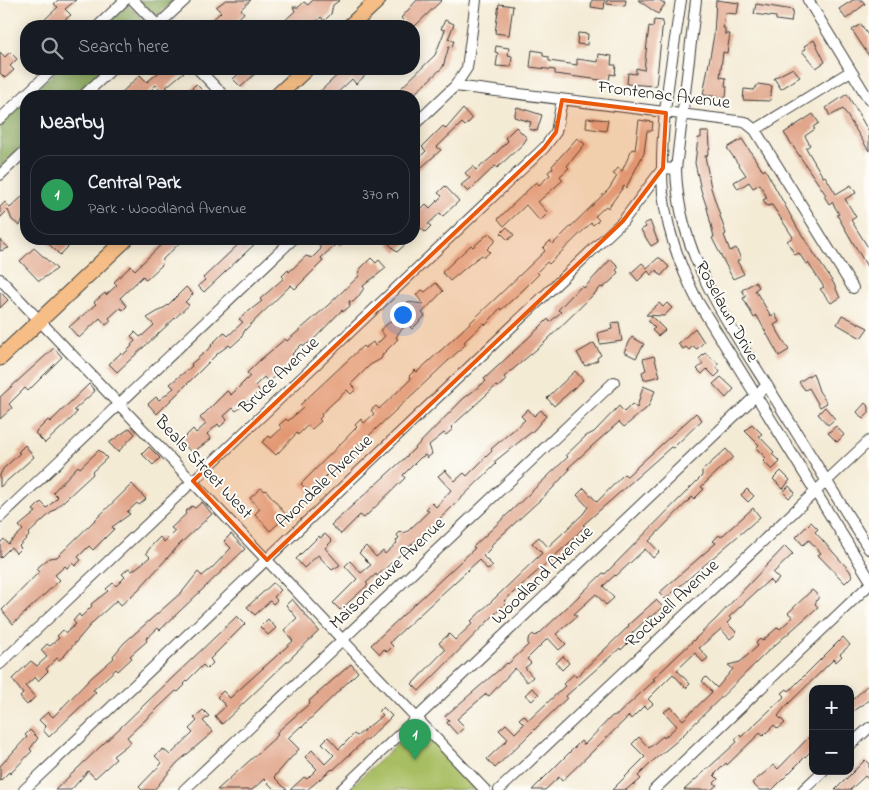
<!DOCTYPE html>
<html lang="en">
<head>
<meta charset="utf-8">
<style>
	body { margin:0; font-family:"Indie Flower",sans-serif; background:#20242c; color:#f1f3f6 }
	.controls { position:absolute; right:15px; bottom:15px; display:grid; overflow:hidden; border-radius:10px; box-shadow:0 2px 12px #0003 }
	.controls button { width:45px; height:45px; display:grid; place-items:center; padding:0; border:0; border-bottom:1px solid #363941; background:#171b24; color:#f1f3f6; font:25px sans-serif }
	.you { position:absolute; left:402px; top:314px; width:18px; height:18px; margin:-12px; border:4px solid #fff; border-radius:50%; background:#1a73e8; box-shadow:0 0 0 8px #1a73e833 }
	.badge { display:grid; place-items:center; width:32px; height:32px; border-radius:50%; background:#b45309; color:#fff; font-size:16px; font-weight:700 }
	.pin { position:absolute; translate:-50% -41px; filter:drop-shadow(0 1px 2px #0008) }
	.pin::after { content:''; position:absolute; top:26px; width:18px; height:15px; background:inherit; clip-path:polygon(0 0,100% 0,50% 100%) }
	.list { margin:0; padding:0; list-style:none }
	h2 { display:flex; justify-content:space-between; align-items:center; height:65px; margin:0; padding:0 20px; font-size:21px }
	h2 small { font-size:16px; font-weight:400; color:#9ea1a6 }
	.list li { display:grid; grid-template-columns:32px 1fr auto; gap:15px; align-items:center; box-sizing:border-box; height:80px; margin:0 10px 10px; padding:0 10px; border:1px solid #363941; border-radius:20px }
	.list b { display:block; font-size:19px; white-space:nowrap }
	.list p { margin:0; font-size:16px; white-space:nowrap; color:#9ea1a6 }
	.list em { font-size:16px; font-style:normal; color:#9ea1a6 }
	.icon { flex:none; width:28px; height:28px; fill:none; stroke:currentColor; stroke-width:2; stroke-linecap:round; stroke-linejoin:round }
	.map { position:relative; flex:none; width:869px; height:790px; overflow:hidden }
	.search { position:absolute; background:#171b24; box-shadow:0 2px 12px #0003; left:20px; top:20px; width:400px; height:55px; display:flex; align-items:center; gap:12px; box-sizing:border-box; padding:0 18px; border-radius:20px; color:#9ea1a6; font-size:19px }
	.panel { position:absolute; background:#171b24; box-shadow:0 2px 12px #0003; left:20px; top:90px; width:400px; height:155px; border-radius:20px }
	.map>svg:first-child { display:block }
	.green { fill:#a8be62; stroke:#626d3f }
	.forest { fill:#86a558; stroke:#51603a }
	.building { fill:#e1a68b }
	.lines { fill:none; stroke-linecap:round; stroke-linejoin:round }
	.street-casing { stroke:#3c3b38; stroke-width:12 }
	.primary-casing { stroke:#3c3b38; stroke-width:17 }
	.street { stroke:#fff; stroke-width:10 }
	.primary { stroke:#f6be86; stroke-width:15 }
	.marked { fill:#e8590c; fill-opacity:0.2; stroke:#e8590c; stroke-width:4; stroke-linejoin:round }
	.labels { text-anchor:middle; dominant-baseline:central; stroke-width:4; stroke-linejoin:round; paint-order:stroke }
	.street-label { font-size:18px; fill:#1c1c1c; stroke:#fdfcf7 }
</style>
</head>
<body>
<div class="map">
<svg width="869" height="790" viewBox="0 0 869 790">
	<rect width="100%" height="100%" fill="#fdfcf7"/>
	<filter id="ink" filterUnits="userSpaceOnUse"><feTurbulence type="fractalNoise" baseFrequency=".02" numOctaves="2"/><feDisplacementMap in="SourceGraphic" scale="10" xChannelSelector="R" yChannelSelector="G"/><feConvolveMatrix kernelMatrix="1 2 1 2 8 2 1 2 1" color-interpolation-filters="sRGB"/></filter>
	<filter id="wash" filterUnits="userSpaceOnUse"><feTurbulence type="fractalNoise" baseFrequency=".0096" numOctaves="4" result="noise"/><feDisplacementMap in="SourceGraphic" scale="20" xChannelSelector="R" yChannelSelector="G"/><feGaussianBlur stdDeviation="1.12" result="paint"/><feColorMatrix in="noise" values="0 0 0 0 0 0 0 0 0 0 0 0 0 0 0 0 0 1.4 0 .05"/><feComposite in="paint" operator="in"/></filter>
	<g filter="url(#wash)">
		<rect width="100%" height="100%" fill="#f4ebd5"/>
		<!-- green -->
		<path class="green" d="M417,726h3l58,64h-131z"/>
		<!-- forest -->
		<path class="forest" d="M138,0h38l-19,16z
			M128,5l20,18v3h-44z
			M58,69h47l-29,27h-47z
			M26,99v44l-26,25v-44z"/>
		<g id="blocks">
			<!-- building -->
			<path class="building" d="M58,0h18l-11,9 6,6 -15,11h-10l-4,-4 16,-15 -4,-3z
				M226,0h25l-10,9 3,4 -14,13h-24l15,-14 -5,-5z
				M313,0h27l-7,5 -2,9 -7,7 -3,-4 -9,9h-33l16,-15 -2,-4h6l5,-5 4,3z
				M417,0h25l-27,26h-17l6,-5 -3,-3z
				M592,0h13l-1,9 -13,-2z
				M607,0h19l-1,6 -18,-2z
				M638,0h21l6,4 -7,10z
				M716,0l23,3 -2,11 -12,-1 -2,15h2v6h5l-3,19 -4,-1 -3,25 6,1 -1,8h2l-1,11h-6l-17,-2 11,-60z
				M853,0h9l3,4 -19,15 -7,-10z
				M499,4l14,2 -4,29 -14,-2z
				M756,4l37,6 -2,12 -15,-2v-3l-22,-3z
				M445,20l9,4 -6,15 6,2 -2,6 -3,-1 -6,21 -31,29h-19l42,-41 10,-25 -4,-1z
				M654,20l9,1 -7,65 -29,-2 1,-11 8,1v-6l8,2 5,-44 4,1z
				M861,24l8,13v19l-17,-26z
				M578,33l10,1 -1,11 -10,-1z
				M814,40l11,22 -9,6 -14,-17 4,-2 -2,-3z
				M496,46l13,2 -1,7 4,1 -1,11 -15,-1 2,-13 -3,-1z
				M532,50l11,2v4l6,1v4l28,4v-6l21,3 1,-8 13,2 -1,9h5l-1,10 -5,-1 -1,7 -16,-2 -38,-5v-4l-25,-3z
				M0,52l5,5 5,-5 7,7 -7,7 4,4 -9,8 -5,-5z
				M793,68l7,9 -19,12 -7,-11z
				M163,69h18l3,3 -18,15 2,1 -5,5 -7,-8 -11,11h-27l22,-21 7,7z
				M244,69h16l-19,18 -8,-8z
				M344,69h21l3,4 -12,11 -4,-5 -18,17h-19z
				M196,84l12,12h-13l-6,-5z
				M758,84l14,2 -2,15 -27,-1 1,-11 10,1z
				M847,94l22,38v19l-26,-42 -13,7 -4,-8z
				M517,107l25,8 -5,16 -8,-2 2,-7 -17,-5z
				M463,109l9,10 -7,7 -3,-3 -25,24 4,3 -27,24v-11l12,-12 -4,-4 21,-21 3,3z
				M813,114l6,9 -6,4 2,2 -10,7 5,9 -4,3 17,29 2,-1 11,18 15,-9 5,8 -11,6 11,18 -5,3 18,29v21l-32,-55 2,-1 -7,-12 -3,2 -5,-8 2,-1 -42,-62z
				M587,118l21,2 -2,11 -20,-3z
				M639,120l14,2 -1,9h-5l-3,22 -18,35 -2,-2 -16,22 -2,-2 -11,10 4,4 -6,5 -2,-2 -42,41 -2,-2 -10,10 2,2 -17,17 -21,19 -1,-2 -14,17 -2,-2 -20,19 2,2 -157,148 -8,-8 56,-57 -2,-2 6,-6 3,4 10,-9 -3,-4 5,-4 3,3 32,-30 -2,-3 6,-6 2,2 33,-30 95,-91 -2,-3 7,-7 3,3 56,-55 8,-13 -4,-2 5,-6 4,3 10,-22 3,1z
				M516,127l11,11 -4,6 -26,24 -2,-2 -27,26 -7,-7 9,-7 -5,-5 8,-7 3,4 16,-13 16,-16 -3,-3z
				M701,132h8l1,15 -3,9h-2l6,32 15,46 -2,1 6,16 6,-3 5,11 -4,2 7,13 -11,5 -21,-41 2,-1 -7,-29 -6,-18 -6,-27 3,-25h3z
				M577,138l8,6 -18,22 2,2 -9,8 3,4 -25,22 10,11 -8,8 -14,-16 -22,21 -6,-7 38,-37 3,3 11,-10 -2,-3 5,-4 -1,-2z
				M742,139l21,32 2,-2 33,60 36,55 6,14 -9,5 -11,-14 4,-2 -16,-24 -2,1 -7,-11 -4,2 -8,-14 6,-4 -21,-32 -5,1 -4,-6 4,-2 -7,-14 -7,4 -4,-6 -11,7 -4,-7 12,-7 -19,-27z
				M445,186l14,15 -16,15 -3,-3 -12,11 3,2 -6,6 -4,-4 -7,8v-20l12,-12 4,4 12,-12 -4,-3z
				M26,193v25l-4,2 -2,6 -8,-6 -4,-10 -8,8v-11l5,-5 5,6z
				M650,221l8,21 -7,4 -10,-16 5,-3 -2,-3z
				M507,227l7,8 -6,5 -7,-7z
				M489,233l7,7 -9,9 3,3 -6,5 -2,-2 -6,4 -26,22 -8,-9 29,-27 2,2z
				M50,239h26l-16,16 -13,-13z
				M167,239h17l-21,20 -1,6 -16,15 -3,-4 -23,22 7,8 -4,4 -3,-2 -11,10 2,3 -5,4 -6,-7 -21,20 -10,-11 27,-23 -2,-2 11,-9 1,2 11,-10 -3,-3 17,-16 4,4z
				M244,239h16l-56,53 -6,-6 7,-6 -2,-2z
				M323,239h25l-8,7 -3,-3 -16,15 2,3 -28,28 -4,-4 -46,45 -4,8 -10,9 -2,-2 -11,8 -61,61 -9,-10 8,-7 3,3 3,-2 12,-10 -4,-4 22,-18 -1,-2 21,-18 -1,-1 13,-13 4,4 15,-14 -4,-3 23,-18 -2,-2 24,-21 -2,-2 6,-6 1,2 17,-16 6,2 9,-9 -3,-6z
				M393,239h18l-14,13 -9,-9z
				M0,240l9,8 -9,3z
				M34,248l23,21 -18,12 -19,-20z
				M371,258l5,5 3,-3 7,8 -23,18 1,2 -6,9 -5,5 -4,-1 1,5 -7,6 -1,-2 -28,29 -10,7 -2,-2 -10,10 2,2 -8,10 -18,16 -4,-5 -9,9 5,5 -24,20 -3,-3 -9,8 3,4 -7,7 -2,-3 -11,10 4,5 -19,14 -11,-12 12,-12 3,4 10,-9 -6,-6 27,-27 4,4 19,-19 -3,-3 13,-13 25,-21 2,2 39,-34 33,-31 1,-7z
				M658,258h2l9,9 -8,9 -5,-6 -5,5 -3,-4 -10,10 -7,-8 11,-10 5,5z
				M611,259l8,8 -3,3 2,2 -5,7 -10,9 -2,-1 -57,56 -40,34 2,3 -8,7 -2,-1 -45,41 2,2 -7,6 -2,-2 -15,12 3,9 -5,4 -2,-3 -5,3 -17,17 2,3 -41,40 -4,-3 -19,19 -10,-9 75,-68 57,-58 23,-18 -2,-2 56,-52 8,-8 2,3 11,-10 -3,-2 15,-16 9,-8 2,2z
				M755,282l4,5 -4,3 16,26 4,-2 4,8 -5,3 15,25 -10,6 -22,-40 -3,2 -11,-20 3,-1 -4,-7z
				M436,283l7,8 -21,22 3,3 -13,13 -4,-5 -9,8 -3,6 2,1 -15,15 -2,5 -11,6 -19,19 5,5 -5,5 -4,-4 -26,24 1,2 -3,3 2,2 -9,8 -4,-4 -10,10 -1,-2 -21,22 -14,-13 7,-6 2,2 11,-10 -3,-3 7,-6 2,2 15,-13 -3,-3 63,-59 2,2 8,-6 2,4 10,-10 -5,-6 28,-23 -1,-5 17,2 -8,-9 6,-5 3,2z
				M186,287l7,7 -8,8 4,3 -72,67 -8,-8 12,-11 2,2 9,-9 -1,-1 4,-4 -4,-5 4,-4 5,5 3,-2 11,-10 -7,-7 20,-12z
				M0,292l8,8 -8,8z
				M659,303l4,4 4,-4 5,5 -8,8 -18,-1z
				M842,315l26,13 -7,10 -24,-14z
				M652,317l13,13 -7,6 -6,-6 3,-2 -7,-7z
				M619,322l3,19 -22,3 -2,-11 14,-4 -1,-6z
				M695,328l9,14 -7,7 -4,-3 -4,4 -3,-3 -3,2 -5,-5z
				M632,337l12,7 -8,14 -12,-6z
				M594,343l7,12 -4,3 1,2 -13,6 -8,-13z
				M54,348l8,9 -34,34 -3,-3 -16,16 3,4 -12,11v-22z
				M705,353l13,10 -1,5 3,4 -5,5 -8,-8 -5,5 -5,-5 6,-5 -4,-5z
				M654,356l6,20 -16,4 -2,-8 4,-2 -3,-11z
				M575,371l8,9 -29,26 -7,-8z
				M813,373l6,18 8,12 -7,4 -11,-19 -4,2 -6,-8z
				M721,377l13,12 -8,9 -13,-14z
				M89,384l6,7 -21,19 3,2 -5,6 -27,25 -10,-10 13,-13 2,2z
				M643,386l12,5 -7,16 -24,20 -5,-5 -28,25 -23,21 2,1 -18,20 -61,56 1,2 -9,9 10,10 -5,4 -9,-10 -86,79 -3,4 3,3 -6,6 -3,-3 -4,5 -9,-9 104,-97 -2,-1 95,-90 -2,-2 20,-19 8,-4 25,-26 5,6 8,-8 5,4z
				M865,403l4,4v6l-6,6 -6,-7z
				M825,407l10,12 -7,6 -10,-11z
				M528,409l6,7 7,-6 5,6 -12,14 -40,32 2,2 -48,47 -71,65 -1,-2 -10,9 2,2 -28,25 -7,-7 24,-24 -12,-13 5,-5 11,12 10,-8 -12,-12 7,-7 10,11 7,-6 2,3 12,-11 -1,-2 3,-3 -2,-3 4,-4 3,2 4,-2 21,-20 -3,-2 6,-6 4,4 15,-17 -13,-14 7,-6 10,11 9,-8 3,3 25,-25 -1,-2 34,-29 -4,-4z
				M696,413l6,7 -29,28 -2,-1 -88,78 2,1 -17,18 -64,57 2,2 -87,88 -7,-7 33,-34 -6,-7 10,-9 6,6 18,-17 -2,-2 71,-68 -10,-10 7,-6 9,10 35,-33 5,-7 -11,-12 7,-7 13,14 27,-28 3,2z
				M752,424l10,10 -3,2 15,16 -2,2 8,8 -8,8 -9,-9 3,-3 -10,-10 3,-3 -14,-14z
				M836,426l8,9 -7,7 -9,-9z
				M130,428l5,6 -17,18 -9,-9z
				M25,445l9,12 -34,30v-12l3,-6 17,-16 -2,-1z
				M149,447l11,11 -7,7 -11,-11z
				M726,449l7,8 -32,30 3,2 -10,10 -2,-2 -43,44 10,11 -6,6 -8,-9 -29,27 -1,-1 -12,11 11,12 -8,7 -10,-11 -22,20 3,2 -21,18 10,10 -7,6 -11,-12 -21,21 4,4 -6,5 8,9 -6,5 -12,-14 -26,28 -3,-2 -29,25 8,8 -8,7 -10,-11 2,-3 -4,-4 62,-53 1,1 20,-19v-6l5,-5 2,2 4,-2 64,-61 2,1 97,-98v-5z
				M99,450l8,8 -15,14 1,2 -65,60 1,2 -10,10 2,2 -5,5 -5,-6 -11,11v-15l4,-4 4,5 15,-14 -4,-4 17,-14 -3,-2 8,-8 6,6 11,-11 -5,-5 25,-26 2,2z
				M781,471l9,9 -7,9 -10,-10z
				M132,484l14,15 -7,6 -2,-2 -10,9 3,2 -18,13 2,2 -21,21 -4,-4 -11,11 3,3 -6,6 -3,-3 -5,5 -2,-2 -10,9 5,5 -47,44 -11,-14 37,-38 -3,-3 13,-11 8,-1z
				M789,486l6,7 -6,5 -6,-6z
				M261,488l4,3 1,-1 21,26 -17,15 -15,-17 5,-5 -10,-11z
				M747,489l7,7 -6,6 -7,-7z
				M202,502l10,12 -32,30 -42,46 -17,15 -4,-5 -24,22 -29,34 -5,4 -2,-2 -11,11 2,2 -10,10 -3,-4 -10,9 10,11 -8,8 -7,-8 3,-3 -11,-15 19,-18 6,5 10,-9 -6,-7 6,-6 3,2 9,-8 -2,-2 6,-6 3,3 10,-9 -3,-3 6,-7 2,3 11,-11 -1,-2 17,-13 -2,-2 7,-6 3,3 9,-9 -3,-3 7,-6 3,3 8,-6 10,-8 -4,-4 8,-10 6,-6 4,5 11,-11 -4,-3 15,-14 -1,-2 7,-6 3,2z
				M753,508l7,9 -95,82 -6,-6 57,-50 -3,-2 6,-6 2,2z
				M811,522l7,7 -3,3 35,39 2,5 -7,7 -27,-28 3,-2 -12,-13 -6,5 -7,-8z
				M231,534l14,15 -85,81 -2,-2 -12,11 1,2 -17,15 2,2 -14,13 -2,-2 -23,21 3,2 -47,45 -6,-7 3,-3 -7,-7 9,-8 5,5 38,-39 23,-20 -1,-2 11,-13 59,-52 15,-19 4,4 10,-8 19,-20 -7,-7z
				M325,534l7,7 -7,7 15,17 -8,5 -14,-15 -14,13 -8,-9 23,-23 1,2z
				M785,546l8,8 -20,19 6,6 -6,5 -4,-4 -40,37 2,2 -4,4 10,10 -7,6 -9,-10 -22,19 9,10 -5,4 -8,-9 -18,17 13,14 -4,4 -13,-14 -25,25 5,5 -6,5 -3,-3 -13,13 -2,-3 -67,65 -3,-4 -14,13h-13l49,-49 3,4 28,-29 5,-1 38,-35 -2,-1 63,-60z
				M273,583l8,7 -7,7 3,3 -4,4 -3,-3 -15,14 -8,-8z
				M812,590l7,6 -4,8 3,3 -52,46 -89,88 -23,19 -16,16 3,3 -7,6 -1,-1 -7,6h-14l33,-33 -13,-13 7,-7 10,11 14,-12 1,2 13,-12 -13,-14 7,-5 12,13 29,-28 -10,-11 4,-4 11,11 16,-19 -5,-4 12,-3 18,-16 -2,-3 4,-4 2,2 16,-14 2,2 13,-12 -5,-4z
				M292,599l27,32 -97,93 -7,-8 11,-10 -9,-9 6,-6 7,7 63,-57 -9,-11 13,-12 -11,-13z
				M656,600l7,7 -11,10 -2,-1 -21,20 3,3 -11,11 -1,-2 -54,48 1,2 -72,70 -8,-9 21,-20 -9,-9 7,-6 9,9 9,-9 -5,-5 5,-4 4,5 3,-2 34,-32 -2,-2 11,-10 2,3 53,-51 -1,-1z
				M237,616l8,8 -35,35 3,4 -6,6 -4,-4 -19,19 1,1 -7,7 -2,-1 -49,46 4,5 -18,14 3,3 -21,19 -7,-7 -17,19h-16z
				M268,619l8,9 -8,7 -8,-8z
				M843,637l7,8 -10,9 2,2 -6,6 -2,-3 -49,48 -7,9 7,7 -7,6 -4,-4 -11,11 -3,-3 -33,32 -1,-2 -12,12 4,4 -4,4 3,2 -6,5h-27l53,-48 -2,-3 5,-4 1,2 44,-41 -3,-3 5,-4 2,2z
				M563,656l6,7 -7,7 -6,-7z
				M351,664l7,8 -56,55 -1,-1 -13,12 11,11 -25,28 13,13h-12l-11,-11 -12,11h-35l61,-55 -2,-2 34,-30 -1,-2z
				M869,684v16l-19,13v-11z
				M532,688l7,6 -7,7 -7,-6z
				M383,707l9,9 -25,24 -1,-1 -33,31 -1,-1 -25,21h-17l14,-13 3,2 10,-10 -12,-12 7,-7 13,14 9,-9 -12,-12 6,-6 11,12 15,-15 3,2 26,-21 -4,-4z
				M203,710l6,6 -6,5 10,11 -36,31 -23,27h-12l-3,-3 23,-24 -7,-7 8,-7 7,6 23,-22 -4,-4 8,-8 -3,-3z
				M30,730l8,8 -8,11 2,2 -22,23 -1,-2 -9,9v-15l27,-29 -2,-2z
				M813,733v16l-41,41h-13l-7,-7 22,-18 4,4z
				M865,760l4,4v16l-4,-4 -15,14h-15z"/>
		</g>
	</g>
	<g filter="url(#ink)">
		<use href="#blocks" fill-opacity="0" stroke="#3c3b38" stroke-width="1"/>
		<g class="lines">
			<defs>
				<path id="street" d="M133,0l25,26
					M681,0c-9,62 -23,131 -18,193 4,38 18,76 35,109l171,276
					M696,0l-20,169c2,86 53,155 97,226 32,51 64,103 96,154
					M808,0l61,100
					M98,26l27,-26
					M157,26l28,-26
					M198,69l26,27
					M455,86l290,36 10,8 96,-59
					M83,96l29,-27
					M0,119l53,-50
					M414,125l41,-39 12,-18 9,-68
					M755,130l98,158
					M0,175l26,-25
					M0,279l485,511
					M0,517l293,-278
					M0,664l544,-516 12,-16 6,-32
					M850,745l19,-17
					M24,790l599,-569 40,-53 13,1
					M184,790l430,-408
					M341,790l426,-405
					M499,790l370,-349
					M654,790l215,-205
					M803,790l20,-19"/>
				<path id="primary" d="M350,26l28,-26
					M277,96l29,-27
					M0,358l126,-119"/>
			</defs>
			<!-- street casing -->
			<use href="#street" class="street-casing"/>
			<!-- primary casing -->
			<use href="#primary" class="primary-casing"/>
			<!-- street -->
			<use href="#street" class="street"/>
			<!-- primary -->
			<use href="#primary" class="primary"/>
		</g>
	</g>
	<!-- marked area -->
	<path class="marked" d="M562,100l104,13 -3,55 -40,53 -356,339 -74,-79 351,-333 12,-16z"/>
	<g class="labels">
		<!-- street labels -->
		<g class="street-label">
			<text transform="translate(664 96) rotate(7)">Frontenac Avenue</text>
			<text transform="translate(726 312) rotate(61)">Roselawn Drive</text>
			<text transform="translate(280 376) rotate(-44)">Bruce Avenue</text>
			<text transform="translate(203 468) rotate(47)">Beals Street West</text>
			<text transform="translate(325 482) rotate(-44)">Avondale Avenue</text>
			<text transform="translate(388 574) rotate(-44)">Maisonneuve Avenue</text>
			<text transform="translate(543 576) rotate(-44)">Woodland Avenue</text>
			<text transform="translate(673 604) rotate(-43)">Rockwell Avenue</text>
		</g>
	</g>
</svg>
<div class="controls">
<button>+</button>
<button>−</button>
</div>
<div class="you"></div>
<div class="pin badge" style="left:415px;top:760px;background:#2e9e5b">1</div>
<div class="search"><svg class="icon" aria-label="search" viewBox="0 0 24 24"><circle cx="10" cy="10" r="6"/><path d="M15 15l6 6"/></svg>Search here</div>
<section class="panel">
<h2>Nearby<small></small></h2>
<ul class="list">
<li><span class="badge" style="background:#2e9e5b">1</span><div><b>Central Park</b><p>Park · Woodland Avenue</p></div><em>370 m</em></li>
</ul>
</section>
</div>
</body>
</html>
